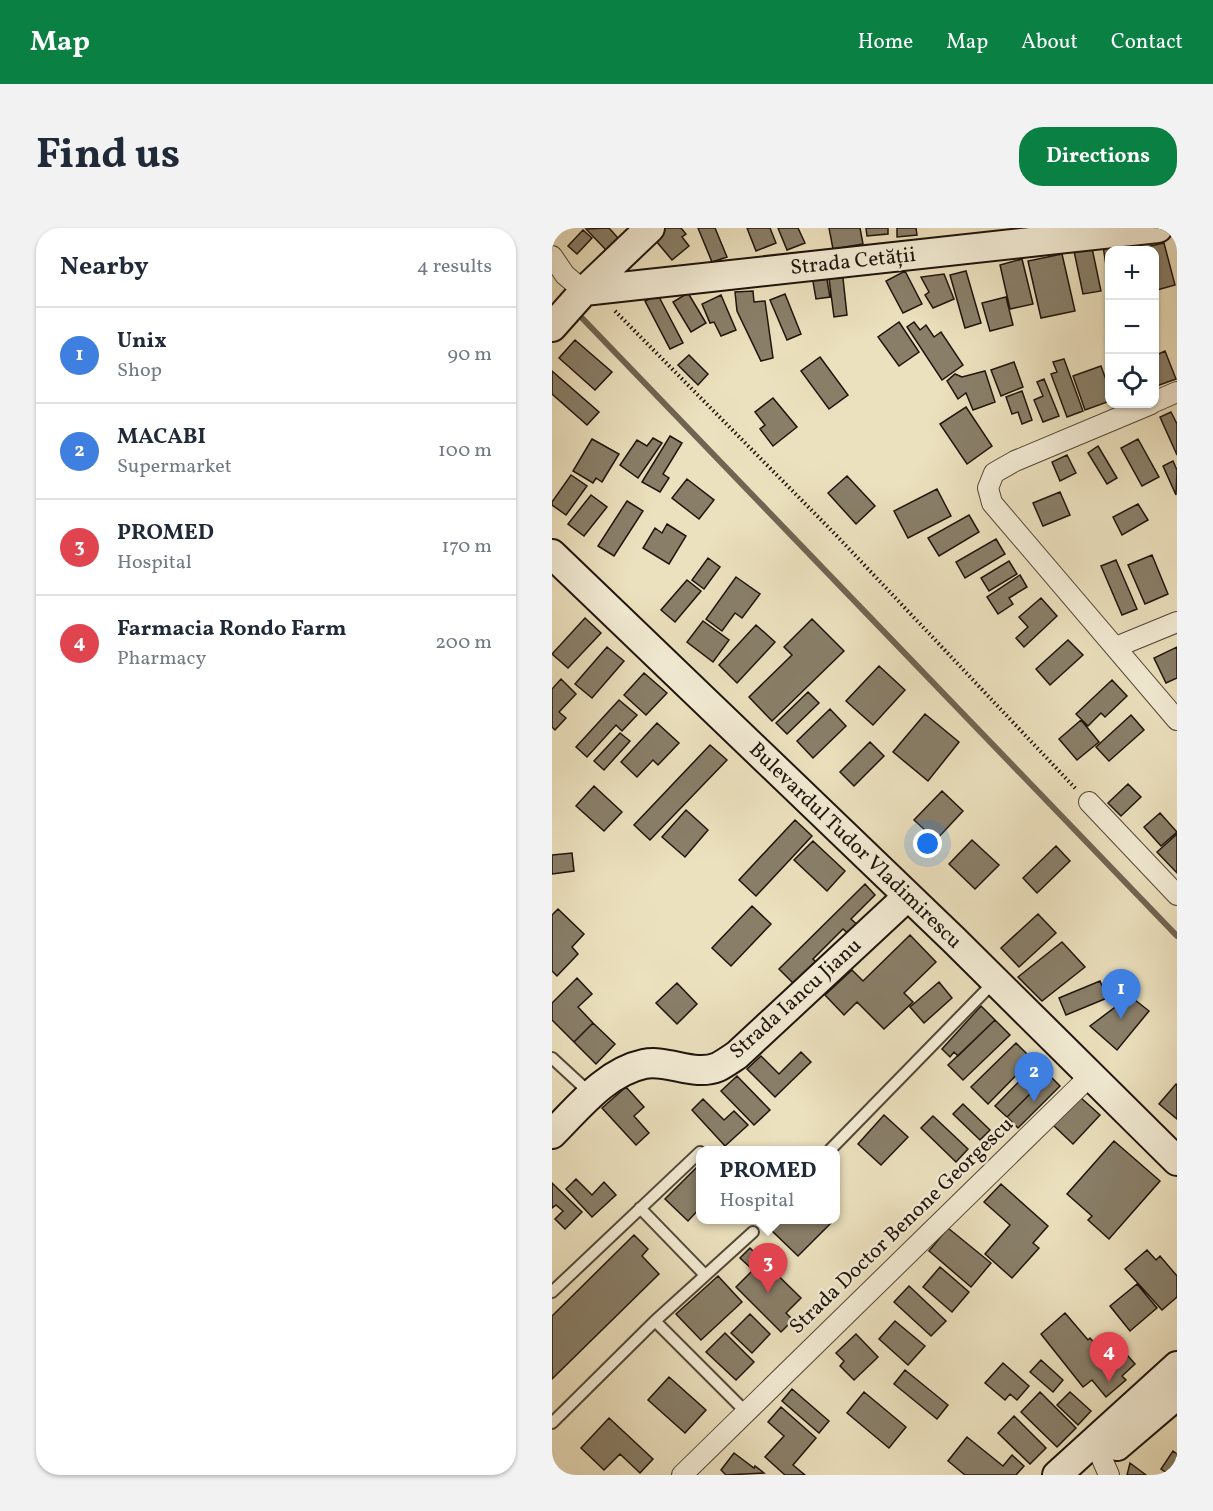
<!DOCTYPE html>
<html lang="en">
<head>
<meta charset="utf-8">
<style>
	body { margin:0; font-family:Vollkorn,serif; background:#f2f2f3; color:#1f2937 }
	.controls { position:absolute; right:18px; top:18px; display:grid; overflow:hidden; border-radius:12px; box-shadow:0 2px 4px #0004 }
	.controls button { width:54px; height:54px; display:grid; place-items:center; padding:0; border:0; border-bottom:2px solid #e0e1e3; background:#fff; color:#1f2937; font:30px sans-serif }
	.you { position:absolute; left:376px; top:616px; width:21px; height:21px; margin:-15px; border:4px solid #fff; border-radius:50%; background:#1a73e8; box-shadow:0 0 0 9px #1a73e833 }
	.badge { display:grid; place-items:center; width:39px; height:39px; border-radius:50%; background:#0b8043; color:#fff; font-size:20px; font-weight:700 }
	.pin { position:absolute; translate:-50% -50px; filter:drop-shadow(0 2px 3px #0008) }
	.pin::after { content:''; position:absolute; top:32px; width:21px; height:18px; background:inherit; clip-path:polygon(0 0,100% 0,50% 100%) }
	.popup { position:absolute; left:144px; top:918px; width:144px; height:78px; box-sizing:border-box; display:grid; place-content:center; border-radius:12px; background:#fff; filter:drop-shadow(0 2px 4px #0005); font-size:20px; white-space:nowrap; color:#747a83 }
	.popup b { font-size:22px; color:#1f2937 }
	.popup::after { content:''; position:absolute; left:50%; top:100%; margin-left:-12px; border:12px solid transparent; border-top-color:#fff }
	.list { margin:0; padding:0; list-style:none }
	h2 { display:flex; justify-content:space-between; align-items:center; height:78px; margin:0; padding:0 24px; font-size:26px }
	h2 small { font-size:20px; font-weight:400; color:#747a83 }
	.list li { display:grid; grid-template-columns:39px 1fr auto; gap:18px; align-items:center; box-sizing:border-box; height:96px; padding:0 24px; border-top:2px solid #e0e1e3 }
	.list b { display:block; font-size:22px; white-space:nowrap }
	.list p { margin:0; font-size:20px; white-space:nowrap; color:#747a83 }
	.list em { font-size:20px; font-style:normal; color:#747a83 }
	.icon { flex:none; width:33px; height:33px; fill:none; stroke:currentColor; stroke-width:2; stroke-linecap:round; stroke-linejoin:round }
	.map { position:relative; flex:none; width:625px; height:1247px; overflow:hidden; border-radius:24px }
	header { display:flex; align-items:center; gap:36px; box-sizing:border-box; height:84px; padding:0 30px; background:#0b8043; color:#fff }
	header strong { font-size:28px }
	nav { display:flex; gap:33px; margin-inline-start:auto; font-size:21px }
	.intro { display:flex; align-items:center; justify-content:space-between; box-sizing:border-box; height:144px; padding:0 36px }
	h1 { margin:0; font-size:42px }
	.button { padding:15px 27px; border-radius:24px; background:#0b8043; color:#fff; font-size:21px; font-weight:700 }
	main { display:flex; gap:36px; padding:0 36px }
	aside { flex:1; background:#fff; border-radius:24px; box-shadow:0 2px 4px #0004 }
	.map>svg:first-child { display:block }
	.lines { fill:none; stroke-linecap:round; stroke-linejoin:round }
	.stream { stroke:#706552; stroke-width:6 }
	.building { fill:#897f69; stroke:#1e140c; stroke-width:1.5 }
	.lane-casing { stroke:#524738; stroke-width:14 }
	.street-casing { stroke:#524738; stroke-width:22 }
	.secondary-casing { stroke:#1e140c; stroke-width:32 }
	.path { stroke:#1e140c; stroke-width:4; stroke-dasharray:1.5 3; stroke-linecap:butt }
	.lane { stroke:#f3ecd5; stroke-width:10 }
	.street { stroke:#f3ecd5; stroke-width:20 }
	.secondary { stroke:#f3ecd5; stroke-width:28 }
	.labels { text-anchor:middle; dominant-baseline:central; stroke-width:5; stroke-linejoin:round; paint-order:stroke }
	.street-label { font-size:21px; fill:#1e140c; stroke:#f3ecd5 }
</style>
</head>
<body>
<header>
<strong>Map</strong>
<nav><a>Home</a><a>Map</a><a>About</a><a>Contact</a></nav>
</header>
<div class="intro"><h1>Find us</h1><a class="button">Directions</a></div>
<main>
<aside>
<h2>Nearby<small>4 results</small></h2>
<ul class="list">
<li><span class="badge" style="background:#3f7fe0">1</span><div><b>Unix</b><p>Shop</p></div><em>90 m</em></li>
<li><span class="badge" style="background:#3f7fe0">2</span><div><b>MACABI</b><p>Supermarket</p></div><em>100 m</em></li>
<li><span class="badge" style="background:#e0444e">3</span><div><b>PROMED</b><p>Hospital</p></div><em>170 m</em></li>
<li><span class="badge" style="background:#e0444e">4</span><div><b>Farmacia Rondo Farm</b><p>Pharmacy</p></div><em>200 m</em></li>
</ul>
</aside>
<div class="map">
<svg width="625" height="1247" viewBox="0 0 625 1247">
	<rect width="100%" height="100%" fill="#ece1be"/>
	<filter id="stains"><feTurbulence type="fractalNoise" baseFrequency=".00333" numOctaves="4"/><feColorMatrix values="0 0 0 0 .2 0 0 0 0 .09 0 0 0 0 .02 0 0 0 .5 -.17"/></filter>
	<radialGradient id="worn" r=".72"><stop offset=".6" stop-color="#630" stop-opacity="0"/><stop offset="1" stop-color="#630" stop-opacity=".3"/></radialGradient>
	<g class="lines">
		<!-- stream -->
		<path class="stream" d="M31,91l594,617"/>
	</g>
	<!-- building -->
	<path class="building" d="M57,0l9,10 -12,12 -20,-21z
		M107,0h22l5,6 -4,3 7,9 -17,14 -21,-25z
		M146,0h17l12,29 -15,5z
		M195,0h23l6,15 -20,8z
		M226,0h20l7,15 -18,7z
		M277,0h31l3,16 -30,5z
		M314,0h22v6l-21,2z
		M345,0h19l1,7 -20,2z
		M31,2l9,8 -15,16 -9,-8z
		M582,14l1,8h-25l-2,28 -5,-32z
		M612,15l11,42 -18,5 -3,-40h-7l-1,-3z
		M540,20l9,43 -18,3 -9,-43z
		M510,26l13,57 -34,7 -13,-57z
		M470,31l11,45 -23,5 -10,-44z
		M290,41l5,46 -13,2 -6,-46z
		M353,43l17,33 -19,9 -17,-32z
		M414,43l15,52 -16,5 -15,-53z
		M274,46l4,23 -14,2 -4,-23z
		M392,46l10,25 -21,9 -8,-13 4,-3 -8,-15z
		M201,63l1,11 11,-1 8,57 -12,3 -24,-50 -2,-19z
		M136,65l18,30 -15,9 -18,-30z
		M233,66l16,40 -14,6 -17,-40z
		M106,67l25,48 -13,6 -25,-48z
		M169,67l15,35 -15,6 -7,-14 -4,1 -8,-19z
		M454,69l7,28 -23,6 -8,-28z
		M347,94l20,30 -20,14 -21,-29z
		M362,94l6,8 6,-5 8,12 7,-5 22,33 -21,15 -35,-53z
		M23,112l37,32 -17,18 -36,-32z
		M613,123l11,28 -22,8v-31z
		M137,127l19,19 -10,11 -20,-20z
		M268,129l28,38 -19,14 -28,-38z
		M512,131l19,52 -16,6 -16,-43 6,-2 -4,-10z
		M462,134l9,25 -22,9 -10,-26z
		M549,138l9,25v10l-25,9 -12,-34z
		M0,143l47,41 -12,13 -35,-31z
		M433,143l10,31 -22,8 -7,-17 -8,6 -11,-18 8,-7 7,3z
		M492,151l15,37 -16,6 -9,-22 9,-4 -6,-14z
		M470,163l10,29 -10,4 -4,-12 -6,2 -6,-17z
		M221,170l24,29 -24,19 -13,-17 5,-4 -10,-13z
		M414,179l26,39 -25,18 -27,-40z
		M619,184l6,12v31l-17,-38z
		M118,208l12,7 -19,31 6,4 -9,14 -18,-10z
		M101,210l9,5 -24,35 -18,-13 17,-25 10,6z
		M40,211l27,15 -17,28 -6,-4 -3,5 -20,-12z
		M586,211l21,38 -17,9 -21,-38z
		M546,218l19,32 -10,6 -19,-31z
		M515,227l9,18 -16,8 -8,-19z
		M621,233l4,9 -1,25 -13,-29z
		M19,247l16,11 -21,29 -14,-10v-3z
		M295,248l28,30 -19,18 -28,-31z
		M135,251l27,21 -15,19 -27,-21z
		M385,261l14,27 -43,22 -14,-27z
		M508,264l10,23 -27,11 -10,-23z
		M39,267l16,12 -23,29 -16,-12z
		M75,273l16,10 -29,45 -16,-10z
		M586,276l10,16 -26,15 -9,-18z
		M417,287l10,17 -40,24 -11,-18z
		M115,296l19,12 -17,28 -26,-16 12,-20 7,5z
		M444,311l9,15 -40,24 -9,-16z
		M600,327l16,39 -23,10 -17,-39z
		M156,330l12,9 -16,22 -12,-9z
		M564,332l21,49 -15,6 -21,-49z
		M457,333l8,13 -28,17 -8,-13z
		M468,347l7,12 -18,11 4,6 -15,10 -11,-17z
		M184,349l24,17 -18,24 -7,-5 -13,18 -16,-12z
		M135,352l14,11 -26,31 -14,-12z
		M489,370l16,18 -33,31 -8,-9 12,-11 -9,-10z
		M33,390l16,15 -33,35 -16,-14z
		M260,391l32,32 -72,70 -23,-24 43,-42 -8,-8z
		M151,393l26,19 -16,22 -26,-20z
		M204,397l19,17 -38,41 -18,-18z
		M516,412l15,15 -33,30 -14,-16z
		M55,419l17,14 -32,37 -17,-14z
		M625,419v31l-11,5 -12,-25z
		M327,438l26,24 -32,35 -27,-24z
		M92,445l23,20 -21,22 -22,-20z
		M9,451l15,15 -17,18 7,6 -11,12 -3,-3v-38z
		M560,452l15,16 -22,21 -4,-4 -13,13 -12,-12z
		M256,464l11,11 -32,31 -11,-11z
		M67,472l18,15 -15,16 -6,-6 -29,32 -11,-10z
		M278,481l16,17 -33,32 -16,-17z
		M373,486l34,28 -31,39 -35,-29z
		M579,487l13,15 -35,31 -13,-14z
		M529,492l18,22 -22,18 -18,-21z
		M105,495l22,20 -21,22 -5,-5 -16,17 -16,-15z
		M68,505l10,8 -26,29 -10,-9z
		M318,514l14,14 -30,30 -14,-14z
		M158,517l17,15 -77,80 -16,-15z
		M576,556l13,13 -20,19 -13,-13z
		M42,558l28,26 -18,19 -28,-25z
		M390,563l21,20 -27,29 -22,-20z
		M134,582l22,20 -23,27 -23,-20z
		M608,585l17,19 -16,14 -17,-19z
		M243,592l17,16 -56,60 -17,-16z
		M625,606v39l-20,-21z
		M420,612l27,25 -24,24 -26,-25z
		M261,613l32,30 -18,20 -33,-31z
		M504,618l14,15 -33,32 -14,-15z
		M20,625l2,18 -22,3v-19z
		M313,656l10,11 -24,24 11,10 -9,9 -10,-9 -30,30 7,7 -22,22 -19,-19z
		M200,678l19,18 -40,42 -19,-18z
		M6,681l26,25 -12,13 6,7 -21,22 -5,-5v-56z
		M486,686l18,19 -37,34 -18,-19z
		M358,707l26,27 -32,31 9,9 -29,27 -27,-27 -13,13 -19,-20 27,-25 11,11z
		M510,714l23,25 -43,34 -24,-24z
		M25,750l15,16 -14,13 15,16 -19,19 -22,-22v-17z
		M548,753l7,17 -41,17 -7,-17z
		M387,754l13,16 -28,25 -14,-16z
		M125,755l20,21 -20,20 -21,-21z
		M578,768l19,15 -32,39 -27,-24z
		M429,778l14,14 -37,36 -4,-4 -4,5 -8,-8z
		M443,792l15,15 -47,45 -15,-15z
		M41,795l22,21 -19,20 -22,-22z
		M464,815l16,16 -44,45 -17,-17z
		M249,824l10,10 -36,35 -28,-28 14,-13 18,18z
		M485,835l12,12 -42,42 -12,-11z
		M497,847l11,11 -42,42 -11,-11z
		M185,848l33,34 -16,15 -33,-34z
		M624,856l1,2v33l-18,-15z
		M74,859l18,20 -10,9 15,17 -13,12 -34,-37z
		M528,869l20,18 -27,29 -20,-19z
		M151,871l21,21 10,-9 14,14 -23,21 -33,-36z
		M411,876l27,26 -10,10 -27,-26z
		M332,887l24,22 -27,28 -23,-21z
		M381,888l35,33 -12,13 -35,-34z
		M562,913l46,40 -51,58 -21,-19 4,-4 -25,-22z
		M148,936v44l-12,13 -23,-22z
		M24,951l16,16 12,-13 12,13 -24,22 -26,-28z
		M0,955l30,29 -17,17 -10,-10 8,-8 -7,-6 -4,3z
		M449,956l47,42 -15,17 6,5 -27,30 -27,-24 25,-29 -26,-23z
		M228,992h54l-36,36 -28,-27z
		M396,1000l43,35 -20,24 -42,-36z
		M82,1007l14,14 -6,7 17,18 -107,105v-63z
		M198,1020l51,50 -15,15 7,7 -12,12 -45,-45 17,-17 -13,-12z
		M595,1022l9,10 4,-4 17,20v21l-15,13 -37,-41z
		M388,1039l29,25 -17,20 -29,-25z
		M166,1048l24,26 -41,38 -25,-26z
		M585,1056l20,24 -27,23 -20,-25z
		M357,1058l37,35 -15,15 -37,-34z
		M513,1085l23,27 2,-2 11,12 13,-10 21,24 -13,12 4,4 -20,17 -14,-17 -9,7 -42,-53z
		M198,1086l20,20 -18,19 -21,-20z
		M343,1093l30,25 -17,19 -29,-26z
		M173,1105l29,29 -18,18 -30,-28z
		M304,1106l22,23 -24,23 -14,-14 4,-5 -8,-8z
		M489,1132l22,20 -10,12 -23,-20z
		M451,1135l26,23 -12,14 -7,-6 -5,6 -20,-17z
		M353,1142l43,35 -11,14 -43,-35z
		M117,1149l37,33 -21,23 -37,-33z
		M240,1161l37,32 -10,12 -37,-32z
		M312,1164l42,35 -17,21 -42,-35z
		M488,1164l36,36 -19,19 -36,-35z
		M518,1164l21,19 -13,14 -21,-20z
		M229,1179l35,31 -23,27 12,10h-20l-20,-18 19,-21 -16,-14z
		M462,1188l32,32 -16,16 -32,-31z
		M57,1190l44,41 -13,14 -20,-19 -16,16 -23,-22z
		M415,1209l36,29 9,-11 12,11 -8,9h-51l-17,-14z
		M621,1223l4,3v21h-7l-9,-6z
		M182,1225l20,15 1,-2 9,7 -38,2 -5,-5z
		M578,1235l16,12h-19z"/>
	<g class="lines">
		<defs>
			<path id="lane" d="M0,830l38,35
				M278,922l165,-169
				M88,980l65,67
				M0,1064l148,-140
				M103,1093l91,91
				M0,1195l103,-102 98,-89"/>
			<path id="street" d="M0,28l13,19 19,16
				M602,174l23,-10
				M599,176l-136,57 -21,12 -6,15 4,15 185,217
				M564,419l61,-25
				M537,574l88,93
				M550,1231l7,16
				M130,1247l409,-400"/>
			<path id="secondary" d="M32,63l574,-63
				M0,99l32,-36 66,-63
				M0,326l402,386 223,221
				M0,906c26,-26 54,-62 92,-70 24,-5 50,13 74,3 6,-3 13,-8 19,-12l171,-159
				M565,1218l60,-51
				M505,1247l120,-109"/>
		</defs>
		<!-- lane casing -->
		<use href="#lane" class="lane-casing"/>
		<!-- street casing -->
		<use href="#street" class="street-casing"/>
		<!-- secondary casing -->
		<use href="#secondary" class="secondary-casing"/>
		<!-- path -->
		<path class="path" d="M63,83l221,224 240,254"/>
		<!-- lane -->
		<use href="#lane" class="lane"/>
		<!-- street -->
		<use href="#street" class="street"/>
		<!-- secondary -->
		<use href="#secondary" class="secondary"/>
	</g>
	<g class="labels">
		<!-- street labels -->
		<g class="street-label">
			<text transform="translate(301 34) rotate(-6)">Strada Cetății</text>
			<text transform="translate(303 618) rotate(44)">Bulevardul Tudor Vladimirescu</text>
			<text transform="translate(244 771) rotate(-42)">Strada Iancu Jianu</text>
			<text transform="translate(350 998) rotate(-44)">Strada Doctor Benone Georgescu</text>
		</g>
	</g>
	<rect width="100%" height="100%" filter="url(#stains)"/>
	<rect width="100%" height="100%" fill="url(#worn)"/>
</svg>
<div class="controls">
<button>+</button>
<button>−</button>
<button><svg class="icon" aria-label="locate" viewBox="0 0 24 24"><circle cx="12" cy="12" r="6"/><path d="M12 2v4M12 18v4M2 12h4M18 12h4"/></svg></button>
</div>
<div class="you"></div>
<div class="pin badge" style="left:569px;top:791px;background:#3f7fe0">1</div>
<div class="pin badge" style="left:482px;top:874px;background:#3f7fe0">2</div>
<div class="pin badge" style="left:216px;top:1065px;background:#e0444e">3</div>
<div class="popup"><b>PROMED</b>Hospital</div>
<div class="pin badge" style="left:557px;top:1154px;background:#e0444e">4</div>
</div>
</main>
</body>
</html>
